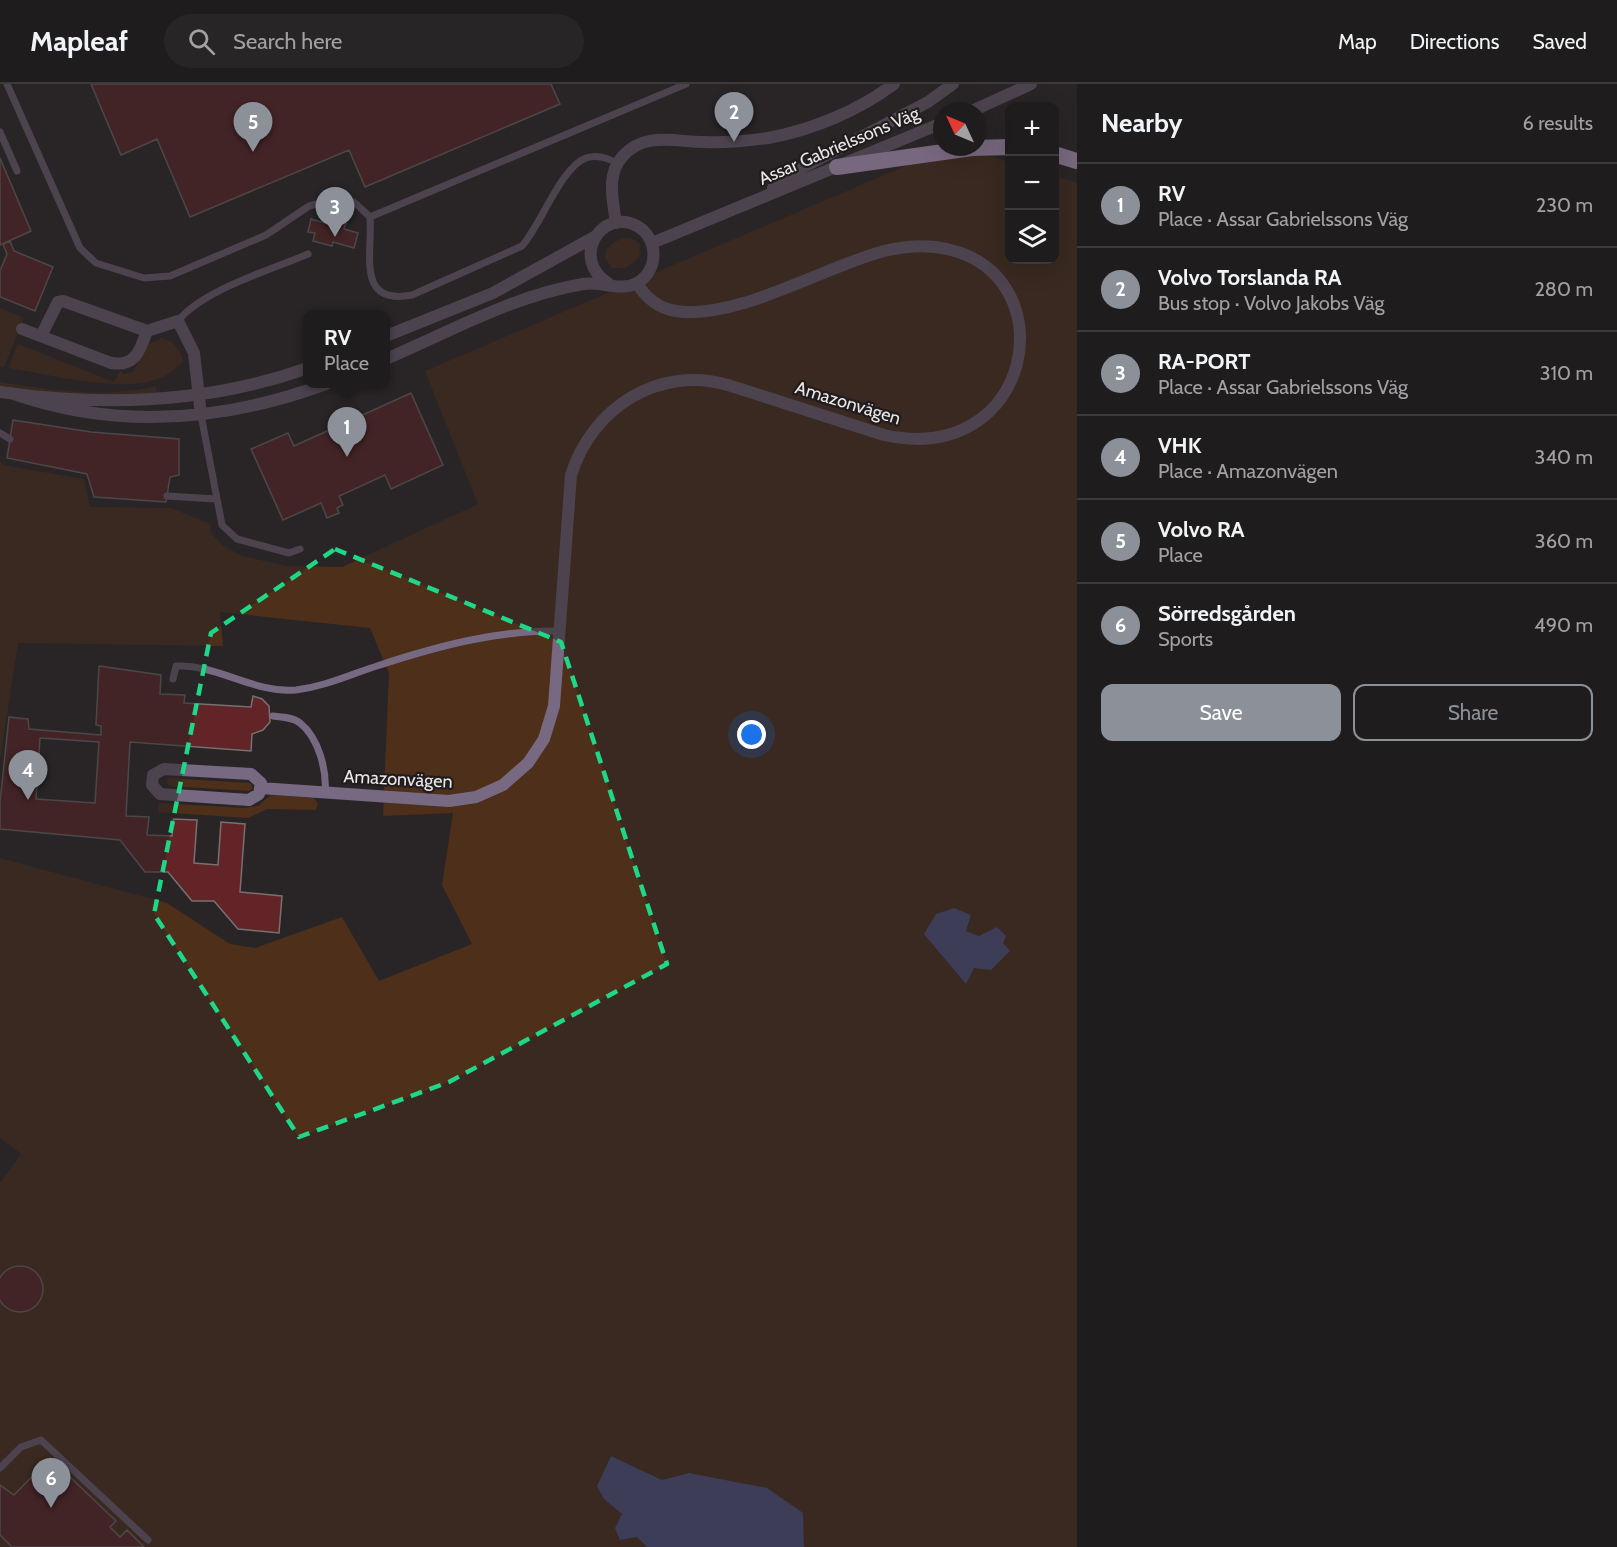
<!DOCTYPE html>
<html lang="en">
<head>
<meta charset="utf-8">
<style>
	body { margin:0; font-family:Cabin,sans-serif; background:#272526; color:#f1f3f6 }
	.controls { position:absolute; right:18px; top:18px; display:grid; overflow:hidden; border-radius:12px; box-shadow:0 6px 24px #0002 }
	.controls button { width:54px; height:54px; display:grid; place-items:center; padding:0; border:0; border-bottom:2px solid #3c3a3b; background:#1f1c1d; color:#f1f3f6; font:30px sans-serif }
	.compass { position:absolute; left:933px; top:18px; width:54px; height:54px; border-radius:50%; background:#1f1c1d; box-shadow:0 6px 24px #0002; rotate:314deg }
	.you { position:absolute; left:752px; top:651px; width:21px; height:21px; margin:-15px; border:4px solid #fff; border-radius:50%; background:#1a73e8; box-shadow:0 0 0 9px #1a73e833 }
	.badge { display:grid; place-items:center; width:39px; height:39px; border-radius:50%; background:#8c9099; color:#fff; font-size:20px; font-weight:700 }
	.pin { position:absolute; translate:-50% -50px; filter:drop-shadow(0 2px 3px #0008) }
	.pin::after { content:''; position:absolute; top:32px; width:21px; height:18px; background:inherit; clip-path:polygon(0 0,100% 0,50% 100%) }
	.popup { position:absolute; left:303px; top:226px; width:87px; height:78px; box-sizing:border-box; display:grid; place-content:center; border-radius:12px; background:#1f1c1d; filter:drop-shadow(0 2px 4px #0005); font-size:20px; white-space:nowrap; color:#a1a1a4 }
	.popup b { font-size:22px; color:#f1f3f6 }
	.popup::after { content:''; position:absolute; left:50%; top:100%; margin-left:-12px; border:12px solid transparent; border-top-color:#1f1c1d }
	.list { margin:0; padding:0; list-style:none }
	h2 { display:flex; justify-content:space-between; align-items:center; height:78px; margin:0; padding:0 24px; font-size:26px }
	h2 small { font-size:20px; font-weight:400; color:#a1a1a4 }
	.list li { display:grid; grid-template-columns:39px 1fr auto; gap:18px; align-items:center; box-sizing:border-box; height:84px; padding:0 24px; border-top:2px solid #3c3a3b }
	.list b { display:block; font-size:22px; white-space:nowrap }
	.list p { margin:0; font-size:20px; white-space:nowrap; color:#a1a1a4 }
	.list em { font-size:20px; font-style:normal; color:#a1a1a4 }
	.actions { display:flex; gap:12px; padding:18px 24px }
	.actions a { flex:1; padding:14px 0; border:2px solid #8c9099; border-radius:12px; text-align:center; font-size:21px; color:#8c9099 }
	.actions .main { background:#8c9099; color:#fff }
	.icon { flex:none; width:33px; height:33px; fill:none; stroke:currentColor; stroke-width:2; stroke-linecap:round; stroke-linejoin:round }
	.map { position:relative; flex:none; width:1077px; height:1463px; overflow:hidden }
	header { display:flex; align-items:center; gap:36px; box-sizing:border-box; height:84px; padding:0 30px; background:#1f1c1d; border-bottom:2px solid #3c3a3b }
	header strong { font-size:28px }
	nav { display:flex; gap:33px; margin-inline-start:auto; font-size:21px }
	.search { width:420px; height:54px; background:#272526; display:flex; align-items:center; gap:15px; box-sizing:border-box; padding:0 21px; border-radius:33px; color:#a1a1a4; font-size:22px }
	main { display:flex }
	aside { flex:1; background:#1f1c1d }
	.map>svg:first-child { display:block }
	.green { fill:#4d2f1a; fill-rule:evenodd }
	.water { fill:#545b94 }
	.building { fill:#632427; stroke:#767170; stroke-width:1.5; fill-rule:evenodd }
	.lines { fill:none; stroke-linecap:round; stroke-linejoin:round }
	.service { stroke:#776981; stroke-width:7 }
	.minor { stroke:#776981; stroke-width:12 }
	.tertiary { stroke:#776981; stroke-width:12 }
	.trunk { stroke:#d7baec; stroke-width:16 }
	.marked { fill:none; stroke:#1ed887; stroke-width:4.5; stroke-dasharray:12 8; stroke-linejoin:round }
	.labels { text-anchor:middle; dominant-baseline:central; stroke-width:4.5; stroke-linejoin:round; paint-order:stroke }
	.street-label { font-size:18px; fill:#eae7e8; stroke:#201c1e }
</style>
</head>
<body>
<header>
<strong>Mapleaf</strong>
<div class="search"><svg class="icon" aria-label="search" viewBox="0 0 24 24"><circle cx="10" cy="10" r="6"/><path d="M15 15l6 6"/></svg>Search here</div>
<nav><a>Map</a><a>Directions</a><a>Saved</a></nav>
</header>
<main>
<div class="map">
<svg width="1077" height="1463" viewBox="0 0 1077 1463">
	<rect width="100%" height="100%" fill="#292527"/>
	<!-- green -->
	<path class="green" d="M950,63h11l48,15 1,98h44l1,-84 22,7v1364h-273l-1,-34 -114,-40 -27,7 -51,-24 -7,43 18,15 15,23 10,10h-647v-364l21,-29 -21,-16v-280l167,45 63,41 25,4 87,-31 37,64 93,-37 -30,-59 11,-72 -70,3 6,-143 -19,-45 -150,-16 3,34 -205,-3 -18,117v-299l3,4 81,14 6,28 81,1 39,16 1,9 11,12 20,11 45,10 55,1 136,-63 -53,-133zM971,831l-5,16 13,5 -55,-2z
		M631,154l9,6 -1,14 -14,10h-13l-7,-10c1,-14 13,-20 26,-20z
		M0,224l24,10 -20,49h-4z
		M162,254c12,3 19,12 21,24 -7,6 -15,13 -23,16 -35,16 -113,-4 -152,-10l10,-24 96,38 6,-11 4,3 9,-2 15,-28z
		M0,298c50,8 105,17 155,4l3,8c-52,4 -106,0 -158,-8z
		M168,694l82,5 3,5 -4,3 -79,-5 -4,-4z
		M271,711l43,3 4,6 -2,6 -49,-1 -19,9 -90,-6 1,-9 85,5 14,-2z"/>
	<!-- water -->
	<path class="water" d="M954,824l17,7 -5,16 13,5 18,-9 9,9 -3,7 7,8 -19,19 -17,-2 -8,16 -42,-50 12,-20z
		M611,1372l51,24 27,-7 78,15 36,25 1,34h-157l-10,-10 -17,3 -5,-12 7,-14 -18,-15 -7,-13z"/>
	<!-- building -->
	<path class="building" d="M91,0h460l9,20 -195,83 -16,-37 -159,67 -33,-78 -36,16z
		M0,74l31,73 -31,14z
		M311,135l24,7 1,-5 10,2 -2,6 14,4 -4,15 -21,-6 -1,4 -19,-5 2,-8 -7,-1z
		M10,157l4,10 39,16 -18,44 -35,-14v-26l7,-17 -4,-10z
		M411,309l32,72 -52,24 -6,-14 -46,21 4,9 -6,3 2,5 -12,5 -6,-15 -38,17 -32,-71 37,-16 6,13z
		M13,336l78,12 88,7v36l-9,2 -4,25 -72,-5 -7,-23 -80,-16z
		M99,582l62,9 -1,19 25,1 -1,8 67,4 2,-11 9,3 7,7 1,16 -7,8 -11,4 -1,17 -121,-9 -4,74 23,1 -2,18 25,1 1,-17 24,1 -3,43 24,2 3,-43 24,2 -5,68 42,4 -3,37 -41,-4 -24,-28h-22l-24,-29h-23l-25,-32 -120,-11v-27l9,-85 19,2 1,10 72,6v-9l-5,-1zM40,654l59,4 -4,61 -59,-4z
		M-3 1205a23 23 0 1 1 46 0a23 23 0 1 1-46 0Z
		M50,1374l66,63 -6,6 10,10 7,-7 17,17h-132l-12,-12v-50l14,10z"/>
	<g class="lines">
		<!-- service -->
		<path class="service" d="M7,0l73,164 16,15 48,15 26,-2 96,-41 43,-29 23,-6 22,2 16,15
			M0,48l17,39
			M370,133c3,35 -15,89 42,78l110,-49c19,-21 39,-79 64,-88 12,-4 22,1 32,5
			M370,133l316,-133
			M178,237c24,-31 93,-51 130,-67
			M201,331l21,110 15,14 52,14 11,-4
			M0,349l10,6
			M167,412l48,3
			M173,595l3,-13c41,-2 79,28 120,24 31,-4 55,-16 84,-25 58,-19 118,-35 179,-34
			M273,632c9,1 20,1 27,7 19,15 27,48 25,70
			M0,1384l21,-21 20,-7 107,100"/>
		<!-- minor -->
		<path class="minor" d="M616,139c-3,-22 -10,-48 6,-66 22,-26 54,-15 82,-15 22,1 43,-1 64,-4 44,-8 90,-27 126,-54
			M22,245l89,34c24,4 29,-12 36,-32l-84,-30 -5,1 -17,34
			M147,247l31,-10 16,32 7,62
			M164,685l87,5 10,9 -2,11 -10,6 -89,-6 -8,-9 1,-10z
			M260,704l189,13 27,-4 27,-12 25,-22 16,-24 10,-33 17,-231c21,-67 87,-110 157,-90l156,50c149,33 184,-159 63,-186 -21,-5 -42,-3 -63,2 -58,15 -149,70 -208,60 -17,-2 -31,-14 -39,-28"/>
		<!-- tertiary -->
		<path class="tertiary" d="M972,27l59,-27
			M773,104l29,-20 126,-66 25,-18
			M652,159l290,-120
			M386,252l107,-43 103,-57
			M386,275c63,-27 129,-64 197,-75 18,-3 37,8 54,-1 22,-12 22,-45 0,-57 -36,-19 -67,33 -29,57
			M0,308c104,15 209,11 308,-24
			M11,309c105,37 211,29 315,-9"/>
		<!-- trunk -->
		<path class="trunk" d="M1054,70l23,7
			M837,83l135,-19 38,-1"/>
	</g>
	<!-- marked area -->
	<path d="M0 0H1077V1463H0ZM335,465l226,93 106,322 -218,118 -150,55 -145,-223 57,-281z" fill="#292527" fill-opacity=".55" fill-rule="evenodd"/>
	<path class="marked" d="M335,465l226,93 106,322 -218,118 -150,55 -145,-223 57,-281z"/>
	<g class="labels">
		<!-- street labels -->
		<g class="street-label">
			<text transform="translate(839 62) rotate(-23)">Assar Gabrielssons Väg</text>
			<text transform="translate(848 319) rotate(17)">Amazonvägen</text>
			<text transform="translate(398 695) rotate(3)">Amazonvägen</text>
		</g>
	</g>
</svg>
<div class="controls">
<button>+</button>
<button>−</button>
<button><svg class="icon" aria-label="layers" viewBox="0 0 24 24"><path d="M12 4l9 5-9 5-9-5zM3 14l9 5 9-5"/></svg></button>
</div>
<svg class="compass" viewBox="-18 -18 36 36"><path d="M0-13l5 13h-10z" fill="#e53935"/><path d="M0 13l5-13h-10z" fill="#a1a1a4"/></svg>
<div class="you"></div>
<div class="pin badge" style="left:347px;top:373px">1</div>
<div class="popup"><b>RV</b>Place</div>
<div class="pin badge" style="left:734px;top:58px">2</div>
<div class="pin badge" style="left:335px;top:153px">3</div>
<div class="pin badge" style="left:28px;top:716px">4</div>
<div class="pin badge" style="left:253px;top:68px">5</div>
<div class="pin badge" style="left:51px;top:1424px">6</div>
</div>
<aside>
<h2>Nearby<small>6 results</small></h2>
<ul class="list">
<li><span class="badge">1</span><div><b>RV</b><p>Place · Assar Gabrielssons Väg</p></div><em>230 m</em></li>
<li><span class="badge">2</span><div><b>Volvo Torslanda RA</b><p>Bus stop · Volvo Jakobs Väg</p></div><em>280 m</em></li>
<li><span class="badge">3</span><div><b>RA-PORT</b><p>Place · Assar Gabrielssons Väg</p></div><em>310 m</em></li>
<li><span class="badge">4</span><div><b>VHK</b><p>Place · Amazonvägen</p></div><em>340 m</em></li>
<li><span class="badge">5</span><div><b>Volvo RA</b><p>Place</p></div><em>360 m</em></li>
<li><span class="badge">6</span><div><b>Sörredsgården</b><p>Sports</p></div><em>490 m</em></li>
</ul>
<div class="actions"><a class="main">Save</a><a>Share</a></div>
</aside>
</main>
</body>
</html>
